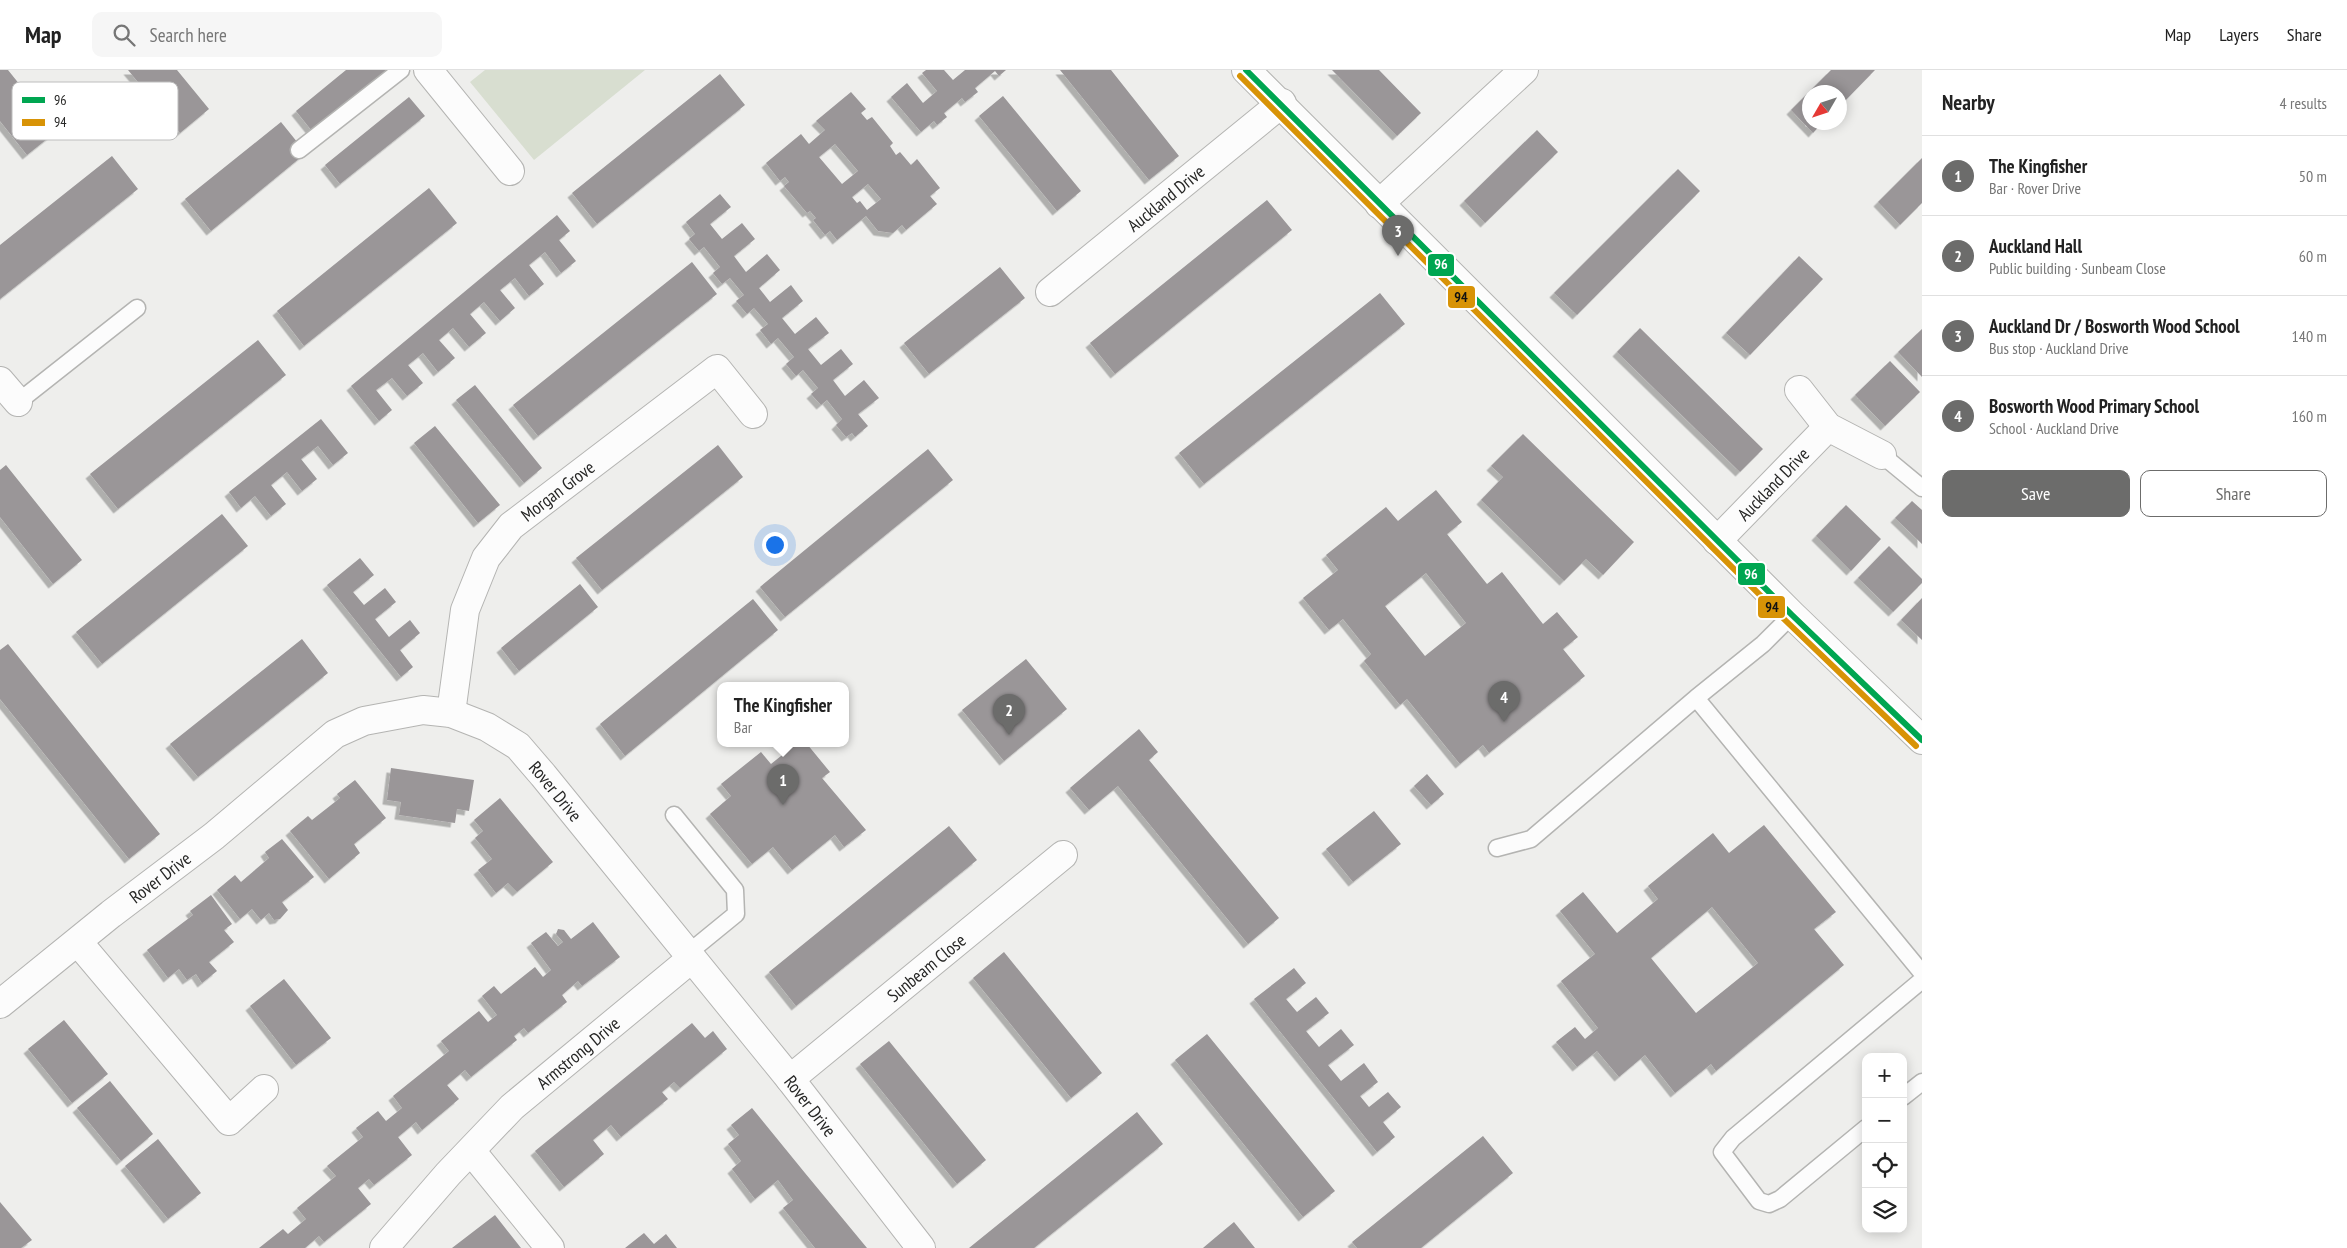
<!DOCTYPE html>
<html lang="en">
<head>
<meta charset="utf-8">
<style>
	body { margin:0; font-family:"PT Sans Narrow",sans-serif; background:#f6f6f6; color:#222 }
	.controls { position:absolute; right:15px; bottom:15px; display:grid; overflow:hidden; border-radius:10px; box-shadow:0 2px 12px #0003 }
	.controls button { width:45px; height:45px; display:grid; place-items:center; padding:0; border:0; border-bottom:1px solid #e0e0e0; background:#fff; color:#222; font:25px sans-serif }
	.compass { position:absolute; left:1802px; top:15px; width:45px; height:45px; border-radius:50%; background:#fff; box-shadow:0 2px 12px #0003; rotate:231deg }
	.you { position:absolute; left:774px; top:474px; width:18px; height:18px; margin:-12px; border:4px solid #fff; border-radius:50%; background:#1a73e8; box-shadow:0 0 0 8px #1a73e833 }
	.badge { display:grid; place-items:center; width:32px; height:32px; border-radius:50%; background:#6c6c6b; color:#fff; font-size:16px; font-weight:700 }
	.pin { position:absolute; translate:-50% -41px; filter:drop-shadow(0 1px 2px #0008) }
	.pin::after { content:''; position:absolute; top:26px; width:18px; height:15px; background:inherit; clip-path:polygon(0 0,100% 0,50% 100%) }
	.popup { position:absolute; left:717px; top:612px; width:132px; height:65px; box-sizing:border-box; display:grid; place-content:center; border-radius:10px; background:#fff; filter:drop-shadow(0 1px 4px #0005); font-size:16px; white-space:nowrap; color:#767676 }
	.popup b { font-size:19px; color:#222 }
	.popup::after { content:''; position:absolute; left:50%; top:100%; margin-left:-10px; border:10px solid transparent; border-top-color:#fff }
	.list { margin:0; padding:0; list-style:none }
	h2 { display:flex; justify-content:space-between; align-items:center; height:65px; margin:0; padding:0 20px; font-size:21px }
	h2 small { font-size:16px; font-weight:400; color:#767676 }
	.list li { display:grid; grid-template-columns:32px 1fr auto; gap:15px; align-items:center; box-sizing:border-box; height:80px; padding:0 20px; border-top:1px solid #e0e0e0 }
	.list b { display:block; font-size:19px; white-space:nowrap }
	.list p { margin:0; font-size:16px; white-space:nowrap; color:#767676 }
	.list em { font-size:16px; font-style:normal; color:#767676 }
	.actions { display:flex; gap:10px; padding:15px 20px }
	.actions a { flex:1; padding:11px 0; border:1px solid #6c6c6b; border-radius:10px; text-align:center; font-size:18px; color:#6c6c6b }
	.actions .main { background:#6c6c6b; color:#fff }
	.icon { flex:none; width:28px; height:28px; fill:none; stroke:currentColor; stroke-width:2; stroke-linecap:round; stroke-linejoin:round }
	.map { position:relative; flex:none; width:1922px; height:1178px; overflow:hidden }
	header { display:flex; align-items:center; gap:30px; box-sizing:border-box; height:70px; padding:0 25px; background:#fff; border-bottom:1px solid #e0e0e0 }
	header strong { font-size:24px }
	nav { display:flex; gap:28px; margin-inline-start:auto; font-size:18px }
	.search { width:350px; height:45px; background:#f6f6f6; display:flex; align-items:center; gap:12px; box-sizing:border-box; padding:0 18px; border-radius:10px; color:#767676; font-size:19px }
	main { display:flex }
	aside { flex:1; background:#fff }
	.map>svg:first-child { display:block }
	.green { fill:#d8ded0 }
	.building { fill:#9a9698; fill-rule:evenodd; filter:url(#shadow) }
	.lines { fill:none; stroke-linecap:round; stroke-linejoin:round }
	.service-casing { stroke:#b4b4b2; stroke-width:19 }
	.minor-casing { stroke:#b4b4b2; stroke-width:30 }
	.tertiary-casing { stroke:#b4b4b2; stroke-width:30 }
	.service { stroke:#fcfcfc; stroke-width:16 }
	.minor { stroke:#fcfcfc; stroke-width:28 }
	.tertiary { stroke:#fcfcfc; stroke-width:28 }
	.bus-1-casing { stroke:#fff; stroke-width:10 }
	.bus-2-casing { stroke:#fff; stroke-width:10 }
	.bus-1 { stroke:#00a651; stroke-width:6 }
	.bus-2 { stroke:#d89306; stroke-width:6 }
	.labels { text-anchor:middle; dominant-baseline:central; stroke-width:5; stroke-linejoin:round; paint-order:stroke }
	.street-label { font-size:18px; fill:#262625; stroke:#fff }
	.key { fill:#fff; stroke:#bebebe; stroke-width:1 }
	.key-label { font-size:14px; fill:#262625 }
	.line-badge { stroke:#fff; stroke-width:2 }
	.badge-label { font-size:14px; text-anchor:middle; font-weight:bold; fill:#fff }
	.pale-badge-label { font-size:14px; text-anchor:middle; font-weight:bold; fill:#111 }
</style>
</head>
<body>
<header>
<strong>Map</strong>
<div class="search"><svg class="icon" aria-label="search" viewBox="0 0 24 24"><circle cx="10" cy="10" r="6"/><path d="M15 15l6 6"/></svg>Search here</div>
<nav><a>Map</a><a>Layers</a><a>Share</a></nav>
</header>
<main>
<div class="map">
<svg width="1922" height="1178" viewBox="0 0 1922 1178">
	<defs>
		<filter id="shadow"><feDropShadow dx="-4.5" dy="4.5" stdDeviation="0" flood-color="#0004"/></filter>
	</defs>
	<rect width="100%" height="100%" fill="#eeeeec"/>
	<!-- green -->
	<path class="green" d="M485,0h160l-111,90 -64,-78z"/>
	<!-- building -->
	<path class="building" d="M0,0h8l49,61 -30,24 -27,-34z
		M128,0h49l32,39 -29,24z
		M346,0h42l-76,61 -16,-20z
		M926,0h18l9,10 12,-10h41l-7,6 -4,-5 -20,17 3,4 -13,10 -3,-4 -18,15 3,4 -10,8 -3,-4 -13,11 -30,-35 16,-14 16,20 14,-12 -15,-18z
		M1060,0h51l68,86 -30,24z
		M1332,0h47l42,43 -24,23z
		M1831,0h44l-35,36v-14h-30v30h13l-10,11 -22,-23z
		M720,4l25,31 -148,119 -25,-31z
		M851,22l15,17 -5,4 6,7 5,-3 21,26 -3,3 6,9 4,-3 11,13 6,-6 23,29 -10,8 7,8 -31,26 -4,-5 -9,8 -15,-2 -12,-15 -29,24 -7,-9 -5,4 -12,-15 3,-2 -6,-7 -3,2 -23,-27 5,-4 -4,-5 -5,4 -14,-18 35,-29 8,10 16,-14 -9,-9zM835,74l23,27 -16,13 -23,-27zM868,114l13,15 -14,11 -7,-9 -3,2 -5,-6z
		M1003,26l78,95 -24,20 -78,-95z
		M409,27l16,19 -85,68 -15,-19z
		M281,52l25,31 -95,78 -26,-32z
		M1537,60l21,22 -73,71 -21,-22z
		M112,86l26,33 -138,110v-54z
		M1922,88v45l-22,22 -22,-23z
		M1678,99l22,22 -123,124 -23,-22z
		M429,118l28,35 -153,123 -27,-35z
		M720,124l11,13 -21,17 12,15 20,-16 13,16 -21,17 12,16 21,-18 13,16 -21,18 11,14 21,-17 12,16 -21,17 13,16 21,-17 13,16 -21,16 13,16 20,-16 12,15 -20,16 12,16 19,-16 15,18 -21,16 10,12 -13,11 -3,-4 -6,4 -10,-12 6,-6 -15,-19 -6,5 -10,-11 7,-6 -15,-18 -7,6 -10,-12 8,-7 -16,-19 -7,6 -11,-14 8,-6 -14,-16 -7,6 -11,-13 8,-6 -14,-17 -8,6 -9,-11 7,-6 -16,-20 -5,4 -10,-12 6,-5 -9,-12z
		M1267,130l25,30 -177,144 -25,-31z
		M557,145l13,16 -11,9 17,21 -15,12 -16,-21 -16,13 15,19 -15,12 -14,-18 -15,12 15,18 -15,13 -16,-19 -14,12 16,19 -17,14 -16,-19 -14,12 16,18 -17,14 -15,-19 -15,12 15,18 -16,13 -15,-18 -16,12 16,20 -13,11 -28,-35z
		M1799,186l24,23 -73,76 -24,-22z
		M692,192l25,32 -179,142 -25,-31z
		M1000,197l25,31 -96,76 -25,-31z
		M1380,223l25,31 -201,160 -25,-31z
		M1640,258l123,121 -23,23 -123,-120z
		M1922,259v48l-24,-25z
		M258,270l28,35 -168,134 -28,-35z
		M1890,291l30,31 -35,34 -30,-31z
		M475,315l67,83 -18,15 -68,-83z
		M321,349l27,34 -15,12 -15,-19 -17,13 16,20 -15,12 -15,-19 -16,13 15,19 -15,12 -16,-20 -14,12 -12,-16z
		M435,356l65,79 -22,18 -64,-80z
		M1523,364l111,108 -31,33 -17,-16 -22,22 -83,-81 22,-23 -12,-11z
		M718,375l25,32 -141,113 -26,-32z
		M928,379l25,31 -168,137 -25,-30z
		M6,395l76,95 -29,24 -53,-67v-47z
		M1436,420l26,32 -15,12 40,50 15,-12 41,52 14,-12 21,25 -15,12 22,27 -96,77 -6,-8 -23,19 -53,-65 -7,6 -36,-44 7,-7 -28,-35 -14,11 -26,-32 35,-28 -12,-15 60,-48 12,14zM1426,503l40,50 -41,33 -40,-50z
		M1912,431l10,9v34l-27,-26z
		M1846,435l35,34 -30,32 -35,-35z
		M222,444l26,32 -146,118 -26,-32z
		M1889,476l33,33v4l-29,29 -35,-34z
		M360,488l14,17 -21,17 11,13 21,-17 11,14 -21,17 14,18 21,-17 10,13 -20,17 13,17 -12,10 -74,-92z
		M580,514l18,23 -79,64 -18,-23z
		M1922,528v42l-21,-20z
		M753,529l25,31 -153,126 -25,-32z
		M302,569l26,34 -130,104 -28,-33z
		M8,574l152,190 -31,25 -129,-160v-49z
		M1026,589l41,50 -63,52 -42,-51z
		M1139,659l19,23 -9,8 130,158 -31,26 -130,-158 -29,24 -19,-22z
		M796,674h11l23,28 -8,6 44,52 -22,17 -9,-12 -43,35 -19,-23 -21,17 -42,-50 21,-18 -10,-12 40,-32 10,12z
		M391,698l83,12 -5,31 -12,-2 -2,14 -56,-8 2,-13 -14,-2z
		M1427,704l17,20 -13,11 -17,-19z
		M355,710l31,38 -32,26 6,9 -31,26 -39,-48 18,-15 4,4 28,-22 -3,-4z
		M500,728l53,64 -36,30 -9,-9 -12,10 -18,-23 14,-11 -17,-21 8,-7 -9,-11z
		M1374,741l27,33 -48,38 -27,-33z
		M1764,755l72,87 -22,17 30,36 -128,106 -5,-7 -36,29 -30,-38 -26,22 -22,-26 -20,16 -21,-25 19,-15 10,12 13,-11 -37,-47 34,-27 -35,-43 23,-19 34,41 41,-34 -10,-13 65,-53 16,20zM1712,837l46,56 -62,50 -45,-55z
		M949,756l28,34 -181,146 -27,-34z
		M282,769l32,38 -32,25 6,8 -8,9 -6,1 -5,-7 -8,7 -9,-11 -12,10 -23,-29 18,-15 6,7 28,-24 -4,-6z
		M211,825l21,29 -8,6 10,12 -25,20 8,9 -15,12 -6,-9 -9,6 -8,-11 -11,9 -21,-28 46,-35 -3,-4z
		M593,852l27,35 -38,29 -4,-5 -16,14 5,7 -39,31 -4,-5 -10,8 3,4 -46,37 -6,-7 -18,15 12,14 -37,31 -6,-8 -18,15 14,18 -38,30 -5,-6 -11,9 13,16 -47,38 -5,-6 -14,12h-46l24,-19 5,5 18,-15 -9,-11 39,-32 -9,-10 36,-29 -7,-9 22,-17 8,10 16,-13 -9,-12 56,-45 -8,-10 38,-30 9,11 9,-7 -15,-19 12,-10 7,8 34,-27 8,10 8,-7 -20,-27 15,-11 12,14 5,-4 -7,-8 2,-5 6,1 7,9z
		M1004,882l98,121 -31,25 -98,-120z
		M1294,898l12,15 -20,16 11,13 19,-15 13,16 -23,18 13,16 22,-18 13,16 -26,20 13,16 23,-18 14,19 -18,14 9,11 19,-15 13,15 -18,15 12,15 -18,15 -123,-153z
		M284,909l47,59 -35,27 -46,-59z
		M64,950l44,54 -36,29 -44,-54z
		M692,953l13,15 8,-7 14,18 -47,39 -6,-6 -12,10 6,7 -47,38 -10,-12 -18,15 11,14 -40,33 -29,-36z
		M1207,964l128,157 -32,26 -128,-157z
		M889,971l97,119 -29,24 -97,-120z
		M110,1011l43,53 -32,27 -44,-53z
		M752,1038l53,65 62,75h-52l-32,-40 10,-8 -15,-20 -23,19 -23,-30 9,-8 -13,-17 11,-9 -8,-10z
		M1137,1042l26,32 -129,104h-65z
		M1483,1066l30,37 -92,75h-64l-5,-6z
		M158,1069l43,54 -33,26 -43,-53z
		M0,1132l32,38 -11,8h-21z
		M495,1145l26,33h-69z
		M1234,1152l21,26h-52l13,-11z
		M644,1163l10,11 12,-10 11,14h-52z"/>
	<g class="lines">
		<defs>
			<path id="service" d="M299,80l102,-80
				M18,332l119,-94
				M1882,385l40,33
				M1696,628l226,275
				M674,745l61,75 1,24 -49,40
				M1497,778l34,-9 165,-141 67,-54 29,-29
				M1903,1027l19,-15
				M1866,1058l-86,71 -11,5 -10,-3 -37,-49 11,-14 189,-158"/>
			<g id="minor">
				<path d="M428,0l82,101"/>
				<path d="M1379,134l145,-134"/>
				<path id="s1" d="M1050,222l232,-189"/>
				<path d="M0,311l18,21"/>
				<path d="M1799,320l29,37 54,28"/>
				<path id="s2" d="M1717,471l111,-114"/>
				<path id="s3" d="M451,643l14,-103 21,-52 25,-32 206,-157 36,45"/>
				<path d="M78,872l151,179 35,-32"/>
				<path id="s4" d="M0,934l111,-90 103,-78 121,-102 29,-13 59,-11 28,3 36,14 31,19 25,29 247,304 131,169"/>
				<path id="s5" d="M790,1009l273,-224"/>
				<path d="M472,1082l78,96"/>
				<path id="s6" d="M384,1178l64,-74 64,-67 179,-148"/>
			</g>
			<path id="tertiary" d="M1246,0l546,545 130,125"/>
		</defs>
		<!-- service casing -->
		<use href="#service" class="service-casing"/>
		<!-- minor casing -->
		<use href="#minor" class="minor-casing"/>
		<!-- tertiary casing -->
		<use href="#tertiary" class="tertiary-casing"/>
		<!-- service -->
		<use href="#service" class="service"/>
		<!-- minor -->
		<use href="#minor" class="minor"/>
		<!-- tertiary -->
		<use href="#tertiary" class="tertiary"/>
		<defs>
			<path id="bus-1" d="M1246,0l546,545 130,125"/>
			<path id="bus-2" d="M1240,6l546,545 130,125"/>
		</defs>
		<!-- bus-1 casing -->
		<use href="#bus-1" class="bus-1-casing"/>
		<!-- bus-2 casing -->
		<use href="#bus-2" class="bus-2-casing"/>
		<!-- bus-1 -->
		<use href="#bus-1" class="bus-1"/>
		<!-- bus-2 -->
		<use href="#bus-2" class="bus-2"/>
	</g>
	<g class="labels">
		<!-- street labels -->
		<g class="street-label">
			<text stroke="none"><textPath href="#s1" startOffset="149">Auckland Drive</textPath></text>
			<text stroke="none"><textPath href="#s2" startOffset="80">Auckland Drive</textPath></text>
			<text stroke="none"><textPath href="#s3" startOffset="259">Morgan Grove</textPath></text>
			<text stroke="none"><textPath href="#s4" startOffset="684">Rover Drive</textPath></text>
			<text stroke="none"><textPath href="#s4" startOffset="204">Rover Drive</textPath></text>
			<text stroke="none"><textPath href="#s5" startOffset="176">Sunbeam Close</textPath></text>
			<text stroke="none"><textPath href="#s6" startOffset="276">Armstrong Drive</textPath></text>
			<text stroke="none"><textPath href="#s4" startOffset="1089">Rover Drive</textPath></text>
		</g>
	</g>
	<!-- legend -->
	<rect x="12" y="12" width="166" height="58" rx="8" class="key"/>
	<rect x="22" y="27" width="23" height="6" fill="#00a651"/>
	<rect x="22" y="49" width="23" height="7" fill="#d89306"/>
	<g class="key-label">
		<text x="54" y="35">96</text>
		<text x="54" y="57">94</text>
	</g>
	<g class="line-badge">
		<rect x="1427" y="183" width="28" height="24" rx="5" fill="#00a651"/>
		<rect x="1447" y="215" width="29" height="24" rx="5" fill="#d89306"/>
		<rect x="1737" y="492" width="29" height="24" rx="5" fill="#00a651"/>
		<rect x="1757" y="525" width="29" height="24" rx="5" fill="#d89306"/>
	</g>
	<g class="badge-label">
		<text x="1441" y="199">96</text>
		<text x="1751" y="509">96</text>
	</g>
	<g class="pale-badge-label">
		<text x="1461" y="232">94</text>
		<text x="1772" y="542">94</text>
	</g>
</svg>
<div class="controls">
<button>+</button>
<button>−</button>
<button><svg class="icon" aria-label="locate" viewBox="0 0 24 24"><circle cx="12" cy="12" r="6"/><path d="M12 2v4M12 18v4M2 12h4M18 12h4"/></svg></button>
<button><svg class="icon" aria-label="layers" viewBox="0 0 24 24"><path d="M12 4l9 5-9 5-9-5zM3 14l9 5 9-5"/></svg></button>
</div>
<svg class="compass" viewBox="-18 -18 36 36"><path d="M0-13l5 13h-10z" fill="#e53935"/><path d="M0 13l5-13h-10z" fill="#767676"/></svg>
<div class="you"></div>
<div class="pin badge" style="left:783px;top:735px">1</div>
<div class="popup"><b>The Kingfisher</b>Bar</div>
<div class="pin badge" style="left:1009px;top:665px">2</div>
<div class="pin badge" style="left:1398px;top:186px">3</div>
<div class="pin badge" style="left:1504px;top:652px">4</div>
</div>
<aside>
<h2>Nearby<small>4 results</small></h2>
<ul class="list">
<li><span class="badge">1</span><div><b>The Kingfisher</b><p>Bar · Rover Drive</p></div><em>50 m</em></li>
<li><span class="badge">2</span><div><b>Auckland Hall</b><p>Public building · Sunbeam Close</p></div><em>60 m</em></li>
<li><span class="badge">3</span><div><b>Auckland Dr / Bosworth Wood School</b><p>Bus stop · Auckland Drive</p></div><em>140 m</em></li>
<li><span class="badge">4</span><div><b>Bosworth Wood Primary School</b><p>School · Auckland Drive</p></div><em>160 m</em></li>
</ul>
<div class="actions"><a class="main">Save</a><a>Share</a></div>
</aside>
</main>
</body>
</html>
